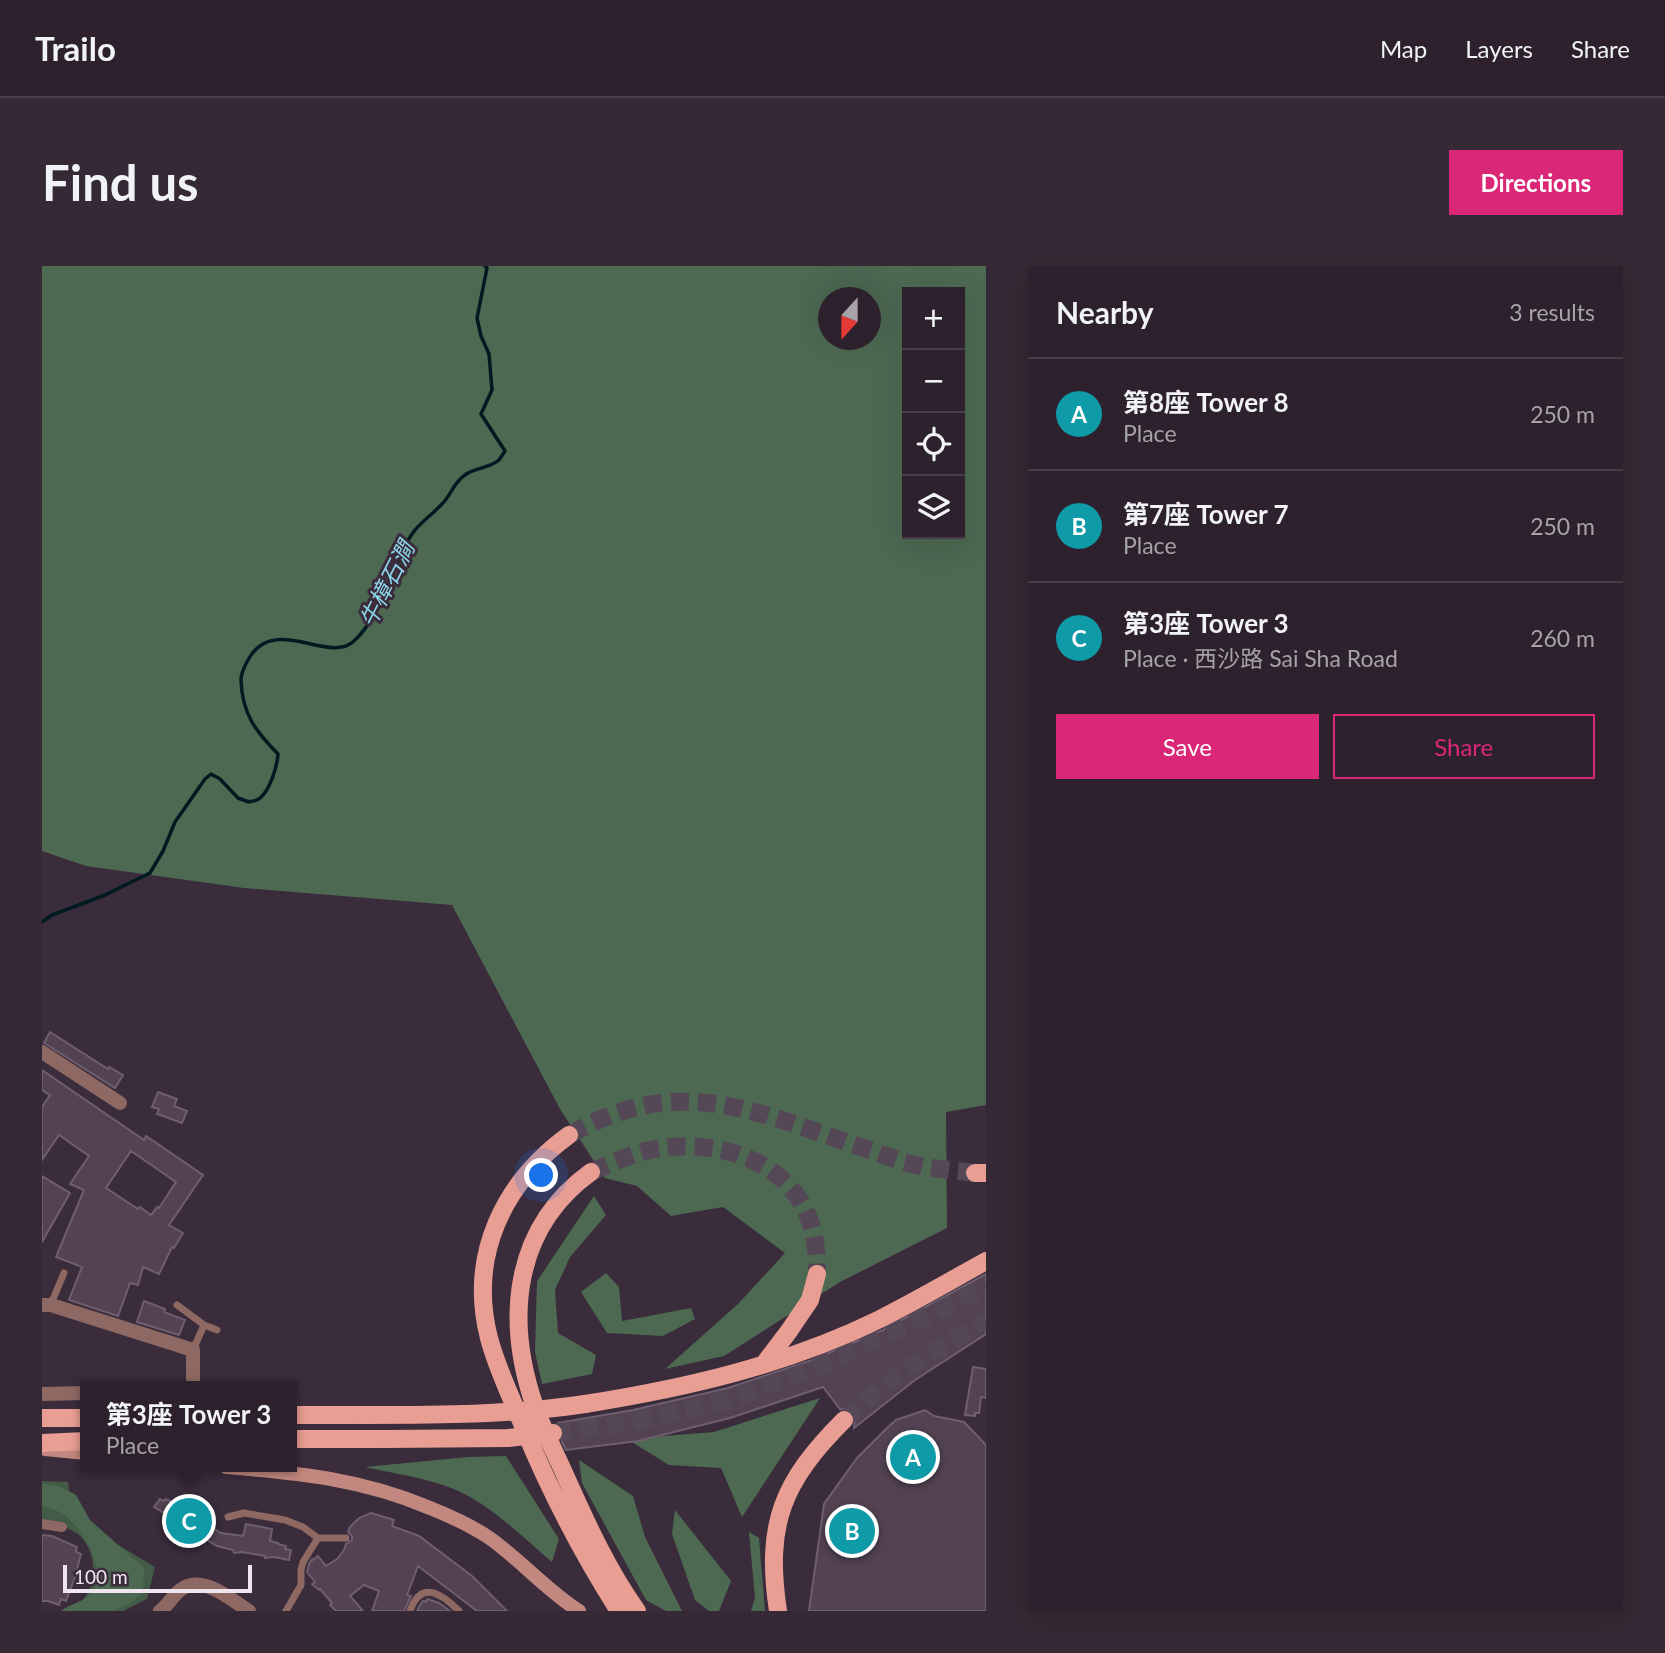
<!DOCTYPE html>
<html lang="en">
<head>
<meta charset="utf-8">
<style>
	body { margin:0; font-family:Lato,"Noto Sans TC",sans-serif; background:#342934; color:#f1f3f6 }
	.controls { position:absolute; right:21px; top:21px; display:grid; overflow:hidden; border-radius:0px; box-shadow:0 7px 28px #0002 }
	.controls button { width:63px; height:63px; display:grid; place-items:center; padding:0; border:0; border-bottom:2px solid #483e48; background:#2c212c; color:#f1f3f6; font:35px sans-serif }
	.compass { position:absolute; left:776px; top:21px; width:63px; height:63px; border-radius:50%; background:#2c212c; box-shadow:0 7px 28px #0002; rotate:201deg }
	.scale { position:absolute; left:21px; bottom:18px; width:189px; box-sizing:border-box; padding-left:7px; border:4px solid #efe5ef; border-top:0; font-size:19px; line-height:24px; white-space:nowrap; color:#efe5ef; -webkit-text-stroke:5px #3a2c3b; paint-order:stroke }
	.you { position:absolute; left:500px; top:910px; width:24px; height:24px; margin:-18px; border:5px solid #fff; border-radius:50%; background:#1a73e8; box-shadow:0 0 0 10px #1a73e833 }
	.badge { display:grid; place-items:center; width:46px; height:46px; border-radius:50%; background:#db2777; color:#fff; font-size:23px; font-weight:700 }
	.pin { position:absolute; translate:-50% -50%; border:4px solid #fff; box-shadow:0 2px 7px #0006 }
	.popup { position:absolute; left:38px; top:1115px; width:217px; height:91px; box-sizing:border-box; display:grid; place-content:center; border-radius:0px; background:#2c212c; filter:drop-shadow(0 2px 5px #0005); font-size:23px; white-space:nowrap; color:#a6a3a9 }
	.popup b { font-size:26px; color:#f1f3f6 }
	.popup::after { content:''; position:absolute; left:50%; top:100%; margin-left:-14px; border:14px solid transparent; border-top-color:#2c212c }
	.list { margin:0; padding:0; list-style:none }
	h2 { display:flex; justify-content:space-between; align-items:center; height:91px; margin:0; padding:0 28px; font-size:30px }
	h2 small { font-size:23px; font-weight:400; color:#a6a3a9 }
	.list li { display:grid; grid-template-columns:46px 1fr auto; gap:21px; align-items:center; box-sizing:border-box; height:112px; padding:0 28px; border-top:2px solid #483e48 }
	.list b { display:block; font-size:26px; white-space:nowrap }
	.list p { margin:0; font-size:23px; white-space:nowrap; color:#a6a3a9 }
	.list em { font-size:23px; font-style:normal; color:#a6a3a9 }
	.actions { display:flex; gap:14px; padding:21px 28px }
	.actions a { flex:1; padding:16px 0; border:2px solid #db2777; border-radius:0px; text-align:center; font-size:24px; color:#db2777 }
	.actions .main { background:#db2777; color:#fff }
	.icon { flex:none; width:38px; height:38px; fill:none; stroke:currentColor; stroke-width:2; stroke-linecap:round; stroke-linejoin:round }
	.map { position:relative; flex:none; width:944px; height:1345px; overflow:hidden; border-radius:0px }
	header { display:flex; align-items:center; gap:42px; box-sizing:border-box; height:98px; padding:0 35px; background:#2c212c; border-bottom:2px solid #483e48 }
	header strong { font-size:33px }
	nav { display:flex; gap:38px; margin-inline-start:auto; font-size:24px }
	.intro { display:flex; align-items:center; justify-content:space-between; box-sizing:border-box; height:168px; padding:0 42px }
	h1 { margin:0; font-size:49px }
	.button { padding:18px 32px; border-radius:0px; background:#db2777; color:#fff; font-size:24px; font-weight:700 }
	main { display:flex; gap:42px; padding:0 42px }
	aside { flex:1; background:#2c212c; border-radius:0px; box-shadow:0 7px 28px #0002 }
	.map>svg:first-child { display:block }
	.green { fill:#435b47 }
	.forest { fill:#4d6952; fill-rule:evenodd }
	.lines { fill:none; stroke-linecap:round; stroke-linejoin:round }
	.stream { stroke:#001a21; stroke-width:3.5 }
	.building { fill:#524252; stroke:#6e5e6f; stroke-width:2; fill-rule:evenodd }
	.primary-tunnel { stroke:#554856; stroke-width:18; stroke-dasharray:18 9; stroke-linecap:butt }
	.service { stroke:#8e6963; stroke-width:7 }
	.pedestrian { stroke:#8e6963; stroke-width:10 }
	.minor { stroke:#8e6963; stroke-width:14 }
	.secondary { stroke:#c2877e; stroke-width:14 }
	.primary { stroke:#e99e93; stroke-width:18 }
	.primary-bridge { stroke:#e99e93; stroke-width:18 }
	.labels { text-anchor:middle; dominant-baseline:central; stroke-width:6; stroke-linejoin:round; paint-order:stroke }
	.water-label { font-size:23px; font-style:italic; fill:#8bd6e9; stroke:#3a2c3b }
</style>
</head>
<body>
<header>
<strong>Trailo</strong>
<nav><a>Map</a><a>Layers</a><a>Share</a></nav>
</header>
<div class="intro"><h1>Find us</h1><a class="button">Directions</a></div>
<main>
<div class="map">
<svg width="944" height="1345" viewBox="0 0 944 1345">
	<rect width="100%" height="100%" fill="#3a2c3b"/>
	<!-- green -->
	<path class="green" d="M0,1215l26,1 1,9 23,38 63,38 -8,32 -24,12h-53c4,-4 9,-7 13,-11 16,-18 13,-50 -5,-66 -4,-3 -10,-5 -15,-8l1,-4 -22,-3z"/>
	<!-- forest -->
	<path class="forest" d="M0,0h944v839l-40,7 1,116 -107,54 -116,74 -59,13 73,-65 47,-51 -62,-46 -52,9 -34,-30 -32,-8 -45,-69 -108,-204 -208,-17 -158,-22 -44,-15zM865,26h53v242h-53zM786,32h42v42h-42z
		M552,930l12,19 -36,42 -15,33 3,43 38,22 -4,19 -50,10 -7,-32 2,-71z
		M564,1007l13,14 3,34 69,-13 4,11 -32,17 -56,-3 -26,-41z
		M778,1132l-78,119 -21,-49 -52,-3 -42,-26 87,-7z
		M464,1190l53,83 -7,23c-26,-22 -52,-48 -82,-65 -31,-18 -70,-22 -105,-30l103,-10z
		M537,1194l54,36 12,41 37,74h-16l-20,-11 -64,-117z
		M0,1218l17,2 17,9 14,25 54,48 -1,25 -16,12 -14,6h-52c9,-7 25,-10 32,-20 15,-22 -12,-64 -30,-77 -6,-4 -15,-6 -21,-8z
		M633,1244l56,71 -12,30h-10l-14,-11 -23,-66z
		M707,1266l10,6 6,73h-14l4,-13z"/>
	<g class="lines">
		<!-- stream -->
		<path class="stream" d="M0,656l10,-7 53,-20 45,-22 13,-22 12,-29 30,-43 6,-5 9,5 18,19 11,4c3,-1 8,-1 11,-4 10,-8 17,-31 18,-44 -23,-23 -36,-41 -37,-74 0,-7 3,-13 7,-20 25,-47 81,5 106,-19 14,-13 27,-36 34,-53 8,-18 12,-38 24,-54 8,-12 20,-19 30,-30 9,-9 12,-22 23,-29 9,-7 25,-7 34,-15 2,-3 4,-6 6,-9l-24,-37 11,-24 -3,-36 -8,-18 -4,-18 10,-50 -2,-2"/>
	</g>
	<!-- building -->
	<path class="building" d="M8,766l58,37 1,-2 14,8 -8,13 -71,-45z
		M0,804l102,70 2,-4 57,39 -34,50 14,8 -9,15 -2,-1 -13,27 -16,-7 -5,18 -8,-2 -12,33 -49,-16 13,-33 -26,-10 28,-67 -14,-6 19,-28 -30,-21 -17,25v-53l8,-12 -8,-5zM89,885l45,31 -17,26 -2,-1 -6,8 -11,-8 -2,2 -32,-21z
		M116,826l19,7 -3,7 13,5 -5,12 -25,-9 2,-5 -7,-2z
		M0,910l28,17 -28,49z
		M944,1008v60l-71,46 -61,48 1,-11 -3,-5 -6,-3h-6l-17,-22 -93,31 -92,23 -72,9 -5,-10 3,-9 -6,-8 75,-13 95,-22 84,-28 71,-30z
		M102,1035l21,8 -1,3 21,8 -6,15 -42,-13z
		M931,1101l13,2v29l-5,-1 -2,16h-4v3l-10,-1z
		M883,1144l9,6 30,6 22,23v166h-177l15,-107 33,-46 30,-30 9,-8z
		M146,1230l23,14 -8,12 9,4 -1,1 10,6 22,3 3,-12 26,5 -2,12 8,2v1l8,2 -1,3 6,1 -2,10 -15,-3 -9,1v-2l-23,-4 -8,1 -1,-3 -16,-4 -15,-9 -17,-5 1,-4 -12,-7 -8,-3 1,-3 -13,-8 6,-8 4,2 2,-2 15,7z
		M329,1247l23,7 -2,6 27,10 53,40 35,35h-30l-59,-45 -11,29 4,1 -7,15h-32l7,-20 -15,-6 -14,11 13,15h-27l-6,-6 2,-2 -12,-14 -1,1 -7,-6 3,-2 -8,-10 2,-8 3,-5 1,1 5,-4 8,10 11,-7 7,-9 2,-6 6,-4v-4l-4,-4 2,-5 9,-9z
		M0,1269l10,1 25,11 -1,5 5,2 -6,23 -9,24 -5,-2 -2,6 -11,-4h-6z
		M385,1333l12,4 11,8h-33l3,-6 3,-4 3,1z"/>
	<g class="lines">
		<!-- primary-tunnel -->
		<path class="primary-tunnel" d="M527,869c88,-50 152,-37 243,-5 30,11 61,21 91,32l21,5 51,6
			M549,906c23,-10 46,-21 71,-24 55,-8 124,12 146,68 8,19 9,38 9,58
			M802,1154c41,-41 93,-70 142,-100
			M511,1167l80,-11 95,-22 88,-32 132,-62 38,-19"/>
		<!-- service -->
		<path class="service" d="M9,1038l13,-31
			M135,1039l27,20 -11,25
			M162,1059l13,5
			M186,1251l16,-4 41,7 18,7 15,11h28
			M244,1345l15,-26v-15l2,-8 15,-24
			M368,1345c11,-32 32,-17 49,0"/>
		<!-- pedestrian -->
		<path class="pedestrian" d="M0,1258l20,3"/>
		<!-- minor -->
		<path class="minor" d="M0,786l78,51
			M0,1039h9l142,45v36
			M0,1128l44,-1
			M118,1345c8,-6 12,-14 19,-20 22,-19 51,8 70,20"/>
		<!-- secondary -->
		<path class="secondary" d="M3,1183l41,4
			M184,1201c73,6 136,12 204,41 20,8 40,17 58,29 32,22 58,53 91,74"/>
		<!-- primary -->
		<path class="primary" d="M527,869c-66,48 -101,121 -80,203 8,31 23,61 35,90 26,63 58,125 95,183
			M549,906c-79,57 -86,149 -56,235 8,23 20,45 30,68 21,47 42,94 72,136
			M933,907h11
			M722,1098l25,-33 21,-31 7,-26
			M543,1138c101,-16 201,-39 293,-84 36,-18 72,-39 108,-59
			M250,1149h71
			M0,1152h44
			M250,1173h93
			M0,1177l44,-2
			M736,1345c-13,-87 4,-129 66,-191"/>
		<!-- primary-bridge -->
		<path class="primary-bridge" d="M321,1149c74,0 149,0 222,-11
			M343,1173l123,-1 45,-5"/>
	</g>
	<g class="labels">
		<!-- water labels -->
		<g class="water-label">
			<text transform="translate(344 318) rotate(-63)">牛樟石澗</text>
		</g>
	</g>
</svg>
<div class="controls">
<button>+</button>
<button>−</button>
<button><svg class="icon" aria-label="locate" viewBox="0 0 24 24"><circle cx="12" cy="12" r="6"/><path d="M12 2v4M12 18v4M2 12h4M18 12h4"/></svg></button>
<button><svg class="icon" aria-label="layers" viewBox="0 0 24 24"><path d="M12 4l9 5-9 5-9-5zM3 14l9 5 9-5"/></svg></button>
</div>
<svg class="compass" viewBox="-18 -18 36 36"><path d="M0-13l5 13h-10z" fill="#e53935"/><path d="M0 13l5-13h-10z" fill="#a6a3a9"/></svg>
<div class="scale">100 m</div>
<div class="you"></div>
<div class="pin badge" style="left:871px;top:1191px;background:#0f9aa8">A</div>
<div class="pin badge" style="left:810px;top:1265px;background:#0f9aa8">B</div>
<div class="pin badge" style="left:147px;top:1255px;background:#0f9aa8">C</div>
<div class="popup"><b>第3座 Tower 3</b>Place</div>
</div>
<aside>
<h2>Nearby<small>3 results</small></h2>
<ul class="list">
<li><span class="badge" style="background:#0f9aa8">A</span><div><b>第8座 Tower 8</b><p>Place</p></div><em>250 m</em></li>
<li><span class="badge" style="background:#0f9aa8">B</span><div><b>第7座 Tower 7</b><p>Place</p></div><em>250 m</em></li>
<li><span class="badge" style="background:#0f9aa8">C</span><div><b>第3座 Tower 3</b><p>Place · 西沙路 Sai Sha Road</p></div><em>260 m</em></li>
</ul>
<div class="actions"><a class="main">Save</a><a>Share</a></div>
</aside>
</main>
</body>
</html>
